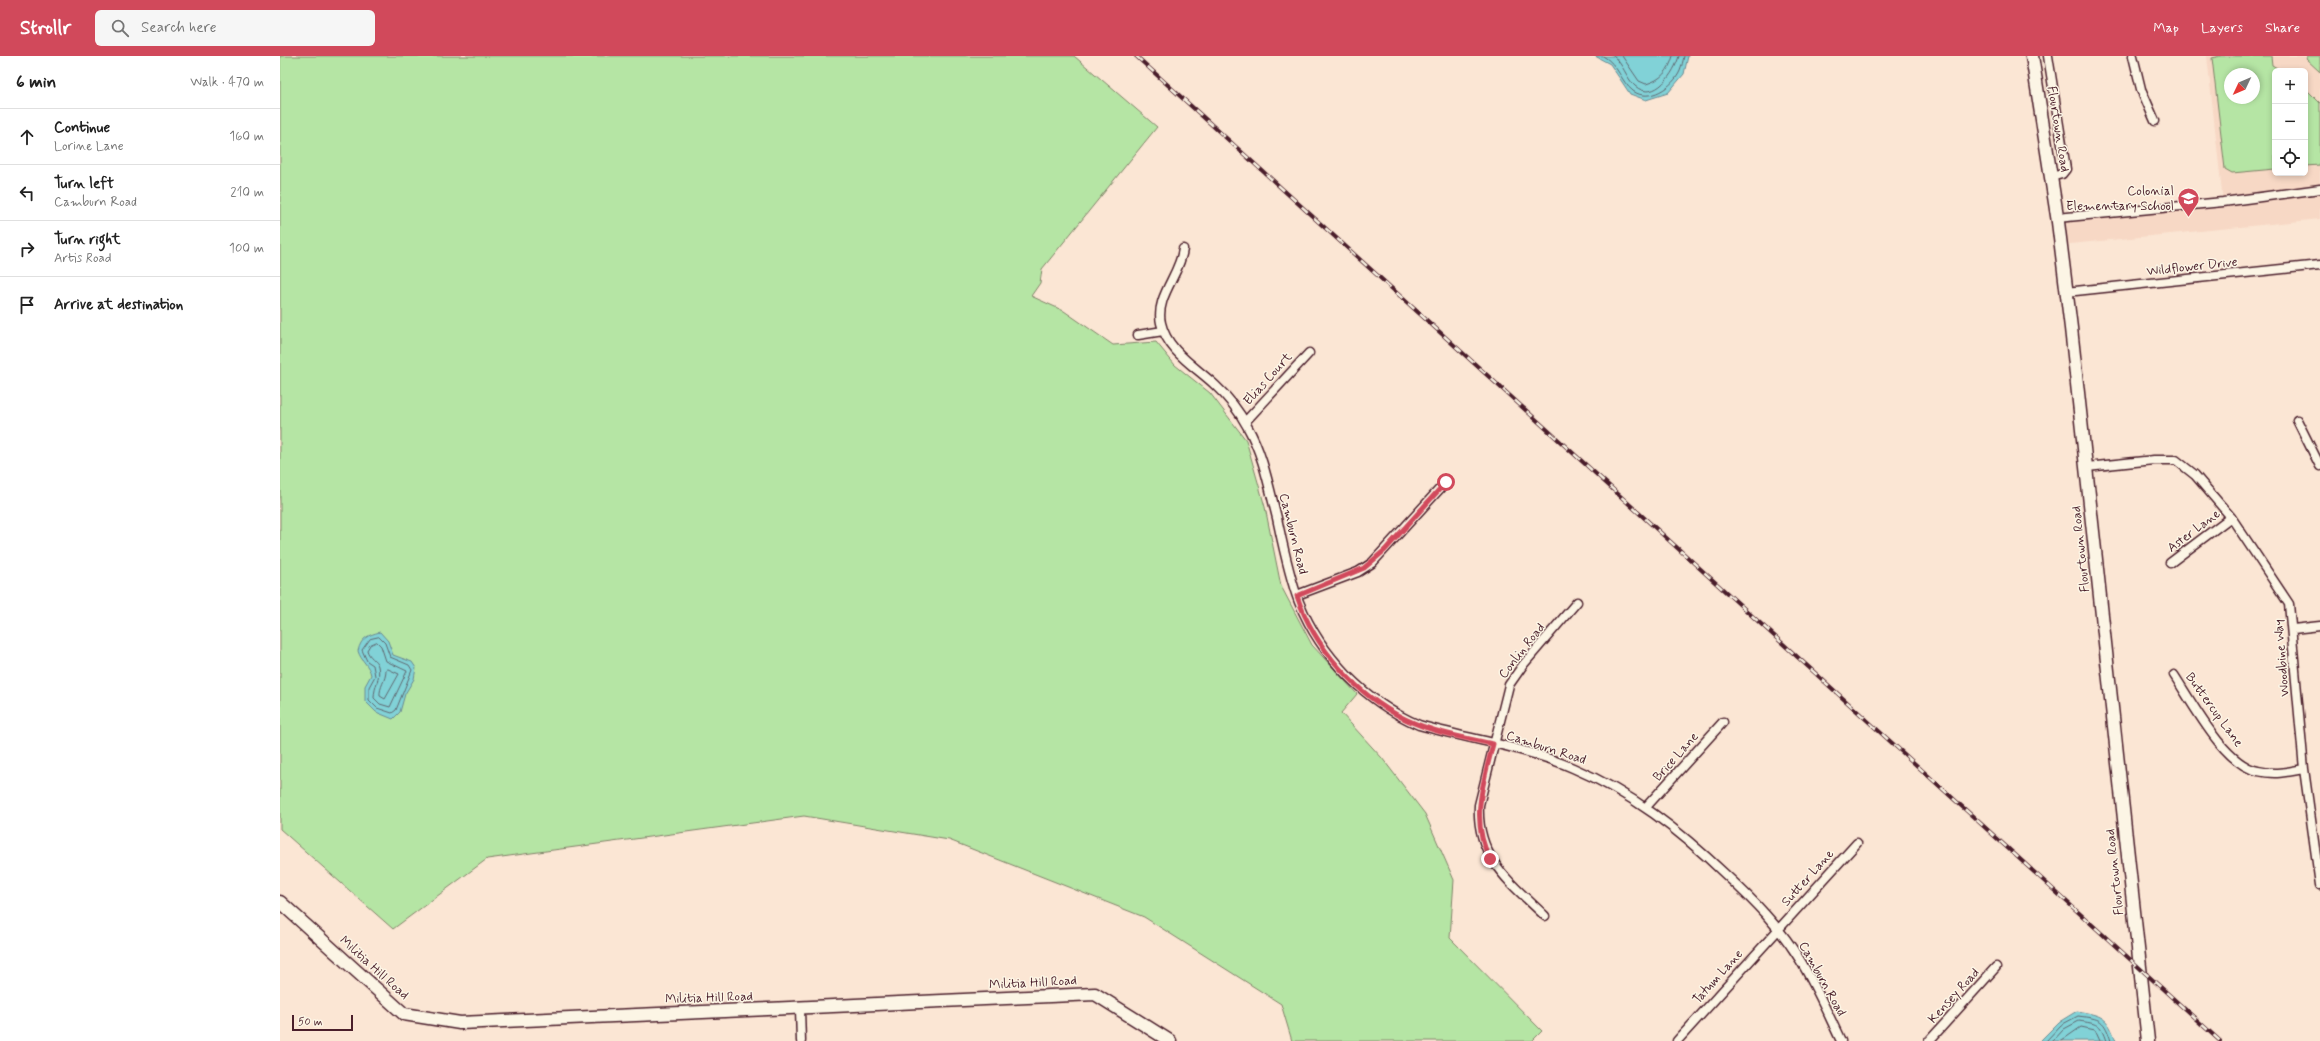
<!DOCTYPE html>
<html lang="en">
<head>
<meta charset="utf-8">
<style>
	body { margin:0; font-family:Mynerve,sans-serif; background:#f6f6f6; color:#222 }
	.controls { position:absolute; right:12px; top:12px; display:grid; overflow:hidden; border-radius:6px; box-shadow:0 2px 6px #0003 }
	.controls button { width:36px; height:36px; display:grid; place-items:center; padding:0; border:0; border-bottom:1px solid #e0e0e0; background:#fff; color:#222; font:20px sans-serif }
	.compass { position:absolute; left:1944px; top:12px; width:36px; height:36px; border-radius:50%; background:#fff; box-shadow:0 2px 6px #0003; rotate:226deg }
	.scale { position:absolute; left:12px; bottom:10px; width:61px; box-sizing:border-box; padding-left:4px; border:2px solid #4a1f2b; border-top:0; font-size:11px; line-height:14px; white-space:nowrap; color:#4a1f2b; -webkit-text-stroke:3px #fcf5e5; paint-order:stroke }
	.stop { position:absolute; width:12px; height:12px; margin:-9px; border:3px solid #d1495b; border-radius:50%; background:#fff }
	.stop.end { background:#d1495b; border-color:#fff; box-shadow:0 1px 4px #0008 }
	.list { margin:0; padding:0; list-style:none }
	h2 { display:flex; justify-content:space-between; align-items:center; height:52px; margin:0; padding:0 16px; font-size:17px }
	h2 small { font-size:13px; font-weight:400; color:#767676 }
	.list li { display:grid; grid-template-columns:26px 1fr auto; gap:12px; align-items:center; box-sizing:border-box; height:56px; padding:0 16px; border-top:1px solid #e0e0e0 }
	.list b { display:block; font-size:15px; white-space:nowrap }
	.list p { margin:0; font-size:13px; white-space:nowrap; color:#767676 }
	.list em { font-size:13px; font-style:normal; color:#767676 }
	.icon { flex:none; width:22px; height:22px; fill:none; stroke:currentColor; stroke-width:2; stroke-linecap:round; stroke-linejoin:round }
	.map { position:relative; flex:none; width:2040px; height:985px; overflow:hidden }
	header { display:flex; align-items:center; gap:24px; box-sizing:border-box; height:56px; padding:0 20px; background:#d1495b; color:#fff }
	header strong { font-size:19px }
	nav { display:flex; gap:22px; margin-inline-start:auto; font-size:14px }
	.search { width:280px; height:36px; background:#f6f6f6; display:flex; align-items:center; gap:10px; box-sizing:border-box; padding:0 14px; border-radius:6px; color:#767676; font-size:15px }
	main { display:flex }
	aside { flex:1; background:#fff }
	.map>svg:first-child { display:block }
	.built { fill:#f7d8c5; fill-rule:evenodd }
	.green { fill:#b5e5a4; stroke:#808268; fill-rule:evenodd }
	.water { fill:#81d2d7; stroke:#6b8a92 }
	.lines { fill:none; stroke-linecap:round; stroke-linejoin:round }
	.shore { stroke:#606770; stroke-width:1 }
	.street-casing { stroke:#4a1f2b; stroke-width:11 }
	.secondary-casing { stroke:#4a1f2b; stroke-width:15 }
	.street { stroke:#fcf5e5; stroke-width:8 }
	.secondary { stroke:#fcf5e5; stroke-width:12 }
	.rail-casing { stroke:#4a1f2b; stroke-width:4 }
	.rail { stroke:#fcf5e5; stroke-width:2.5; stroke-dasharray:8; stroke-linecap:butt }
	.route { stroke:#d1495b; stroke-width:5 }
	.labels { text-anchor:middle; dominant-baseline:central; stroke-width:3; stroke-linejoin:round; paint-order:stroke }
	.street-label { font-size:13px; fill:#4a1f2b; stroke:#fcf5e5 }
	.poi-label { font-size:13px; fill:#4a1f2b; stroke:#fcf5e5; text-anchor:end }
</style>
</head>
<body>
<header>
<strong>Strollr</strong>
<div class="search"><svg class="icon" aria-label="search" viewBox="0 0 24 24"><circle cx="10" cy="10" r="6"/><path d="M15 15l6 6"/></svg>Search here</div>
<nav><a>Map</a><a>Layers</a><a>Share</a></nav>
</header>
<main>
<aside>
<h2>6 min<small>Walk · 470 m</small></h2>
<ul class="list">
<li><svg class="icon" aria-label="ahead" viewBox="0 0 24 24"><path d="M12 20V5M6 11l6-6 6 6"/></svg><div><b>Continue</b><p>Lorine Lane</p></div><em>160 m</em></li>
<li><svg class="icon" aria-label="left" viewBox="0 0 24 24"><path d="M17 20v-9H6M10 6l-5 5 5 5"/></svg><div><b>Turn left</b><p>Camburn Road</p></div><em>210 m</em></li>
<li><svg class="icon" aria-label="right" viewBox="0 0 24 24"><path d="M7 20v-9h11M14 6l5 5-5 5"/></svg><div><b>Turn right</b><p>Artis Road</p></div><em>100 m</em></li>
<li><svg class="icon" aria-label="arrive" viewBox="0 0 24 24"><path d="M6 21V4h12l-3 4 3 4H6"/></svg><div><b>Arrive at destination</b></div></li>
</ul>
</aside>
<div class="map">
<svg width="2040" height="985" viewBox="0 0 2040 985">
	<rect width="100%" height="100%" fill="#fbe6d4"/>
	<filter id="ink" filterUnits="userSpaceOnUse"><feTurbulence type="fractalNoise" baseFrequency=".025" numOctaves="2"/><feDisplacementMap in="SourceGraphic" scale="8" xChannelSelector="R" yChannelSelector="G"/><feConvolveMatrix kernelMatrix="1 2 1 2 8 2 1 2 1" color-interpolation-filters="sRGB"/></filter>
	<g filter="url(#ink)">
		<!-- built -->
		<path class="built" d="M1927,0h113v163l-260,26 -3,-27 166,-16zM1995,15h30v102h-30zM1950,18h24v24h-24z"/>
		<!-- green -->
		<path class="green" d="M0,0h794l83,71 -115,142 -2,14 -9,13 33,15 49,34 43,-3 19,23 35,28 36,47 19,67 16,79 31,59 45,49 -16,19 41,45 43,56 29,66 -4,58 92,93 -10,10h-240l-11,-37 -137,-87 -195,-77 -145,-24 -317,43 -94,70 -113,-100z
			M1940,0h51l1,9 10,6h-7v98l-43,4 -7,-4 -13,-111zM1950,18h24v24h-24z
			M2028,0h12v16l-14,-13z
			M2025,32l15,15v62l-15,1z"/>
		<!-- water -->
		<path class="water" d="M1315,0h93l-4,18 -16,19 -22,7 -16,-6 -20,-30z
			M100,576l8,9 5,14 19,7 4,6 -2,11 -9,15 -5,18 -7,7 -17,-7 -11,-11v-15l6,-11c-2,-10 -10,-14 -13,-24 3,-13 10,-16 22,-19z
			M1797,955c26,5 30,5 39,30h-76l19,-19z"/>
		<g class="lines">
			<!-- shore -->
			<path class="shore" d="M1323,0c16,9 17,25 30,35 16,12 40,-4 47,-20 2,-5 3,-10 4,-15
				M1333,0c10,7 13,22 22,30 20,17 40,-14 44,-30
				M1342,0l17,25 7,3c15,-4 23,-13 27,-28
				M99,581l6,6 5,14 19,8 3,5 -16,40 -4,3 -15,-5 -8,-8v-13l6,-11 -2,-11 -6,-4 -5,-11 8,-11z
				M97,586l4,4 5,15 21,10 -17,36 -10,-3 -6,-6c0,-12 7,-20 4,-32 -2,-7 -9,-8 -11,-16l3,-5z
				M108,613l11,5 -14,25 -5,-3c-1,-9 6,-16 6,-25z
				M1766,985l15,-16 17,-9c23,3 26,3 33,25
				M1773,985l11,-12 15,-8c18,3 21,2 27,20
				M1781,985l20,-14 14,3 5,11"/>
			<defs>
				<path id="street" d="M1768,0l18,113 -4,5 -11,3
					M1853,0l8,33 14,32
					M1777,162l166,-16 97,-13
					M903,193c-3,26 -28,48 -22,74 6,28 35,44 54,62 13,12 24,26 32,41 16,28 22,61 30,92 6,28 12,58 22,84 22,55 67,100 120,123 50,14 106,22 154,43 59,25 106,62 152,106 28,26 55,53 75,86 16,26 28,54 41,81
					M1786,236l254,-27
					M858,279l25,-4
					M2017,364l23,46
					M965,366l64,-69
					M1807,411l67,-7h22l19,15 36,42 58,87 15,165 16,116
					M1890,507l61,-46
					M1017,539l61,-23 14,-9 74,-81
					M2013,573l27,-3
					M1894,619c18,27 50,90 84,96 16,4 30,1 46,-2
					M1366,751l77,-85
					M1265,860c-35,-34 -69,-58 -66,-111l30,-120 14,-20 54,-63
					M520,953l1,32
					M1397,985l180,-198
					M1649,985l67,-74"/>
				<path id="secondary" d="M1752,0l26,166 13,106 77,713
					M0,846l124,112 56,9 635,-29 75,47"/>
			</defs>
			<!-- street casing -->
			<use href="#street" class="street-casing"/>
			<!-- secondary casing -->
			<use href="#secondary" class="secondary-casing"/>
			<!-- street -->
			<use href="#street" class="street"/>
			<!-- secondary -->
			<use href="#secondary" class="secondary"/>
			<defs>
				<path id="rail" d="M856,0l1084,985"/>
			</defs>
			<!-- rail casing -->
			<use href="#rail" class="rail-casing"/>
			<!-- rail -->
			<use href="#rail" class="rail"/>
		</g>
	</g>
	<g class="lines" filter="url(#ink)">
		<!-- route -->
		<path class="route" d="M1166,426l-61,68 -21,18 -67,28c17,51 59,99 108,123 27,13 59,19 88,25 -10,39 -23,77 -3,115"/>
	</g>
	<!-- icons -->
	<defs>
		<symbol id="school-pin" viewBox="-11 -11 22 30"><path d="M0 17L-7.5 6A9.5 9.5 0 1 1 7.5 6Z" fill="#d1495b" stroke="#fcf5e5"/><path d="M0-5L7-2L0 1L-7-2ZM-4 1L0 2.5L4 1V4Q0 6-4 4Z" fill="#fff"/></symbol>
	</defs>
	<g fill-rule="evenodd">
		<use href="#school-pin" x="1896" y="130" width="25" height="34"/>
	</g>
	<g class="labels">
		<!-- street labels -->
		<g class="street-label">
			<text transform="translate(1778 73) rotate(81)">Flourtown Road</text>
			<text transform="translate(1912 211) rotate(-6)">Wildflower Drive</text>
			<text transform="translate(988 323) rotate(-48)">Elias Court</text>
			<text transform="translate(1914 475) rotate(-37)">Aster Lane</text>
			<text transform="translate(1013 478) rotate(76)">Camburn Road</text>
			<text transform="translate(1801 493) rotate(-96)">Flourtown Road</text>
			<text transform="translate(1242 595) rotate(-52)">Conlin Road</text>
			<text transform="translate(2002 602) rotate(-95)">Woodbine Way</text>
			<text transform="translate(1934 654) rotate(54)">Buttercup Lane</text>
			<text transform="translate(1266 692) rotate(18)">Camburn Road</text>
			<text transform="translate(1396 701) rotate(-48)">Brice Lane</text>
			<text transform="translate(1835 816) rotate(-96)">Flourtown Road</text>
			<text transform="translate(1528 822) rotate(-48)">Sutter Lane</text>
			<text transform="translate(94 912) rotate(42)">Militia Hill Road</text>
			<text transform="translate(1438 921) rotate(-48)">Tatum Lane</text>
			<text transform="translate(1542 923) rotate(61)">Camburn Road</text>
			<text transform="translate(753 927) rotate(-3)">Militia Hill Road</text>
			<text transform="translate(1674 940) rotate(-48)">Kensey Road</text>
			<text transform="translate(429 942) rotate(-2)">Militia Hill Road</text>
		</g>
		<!-- poi labels -->
		<g class="poi-label">
			<text x="1894" y="135">Colonial<tspan x="1894" dy="15">Elementary School</tspan></text>
		</g>
	</g>
</svg>
<div class="controls">
<button>+</button>
<button>−</button>
<button><svg class="icon" aria-label="locate" viewBox="0 0 24 24"><circle cx="12" cy="12" r="6"/><path d="M12 2v4M12 18v4M2 12h4M18 12h4"/></svg></button>
</div>
<svg class="compass" viewBox="-18 -18 36 36"><path d="M0-13l5 13h-10z" fill="#e53935"/><path d="M0 13l5-13h-10z" fill="#767676"/></svg>
<div class="scale">50 m</div>
<div class="stop" style="left:1166px;top:426px"></div>
<div class="stop end" style="left:1210px;top:803px"></div>
</div>
</main>
</body>
</html>
